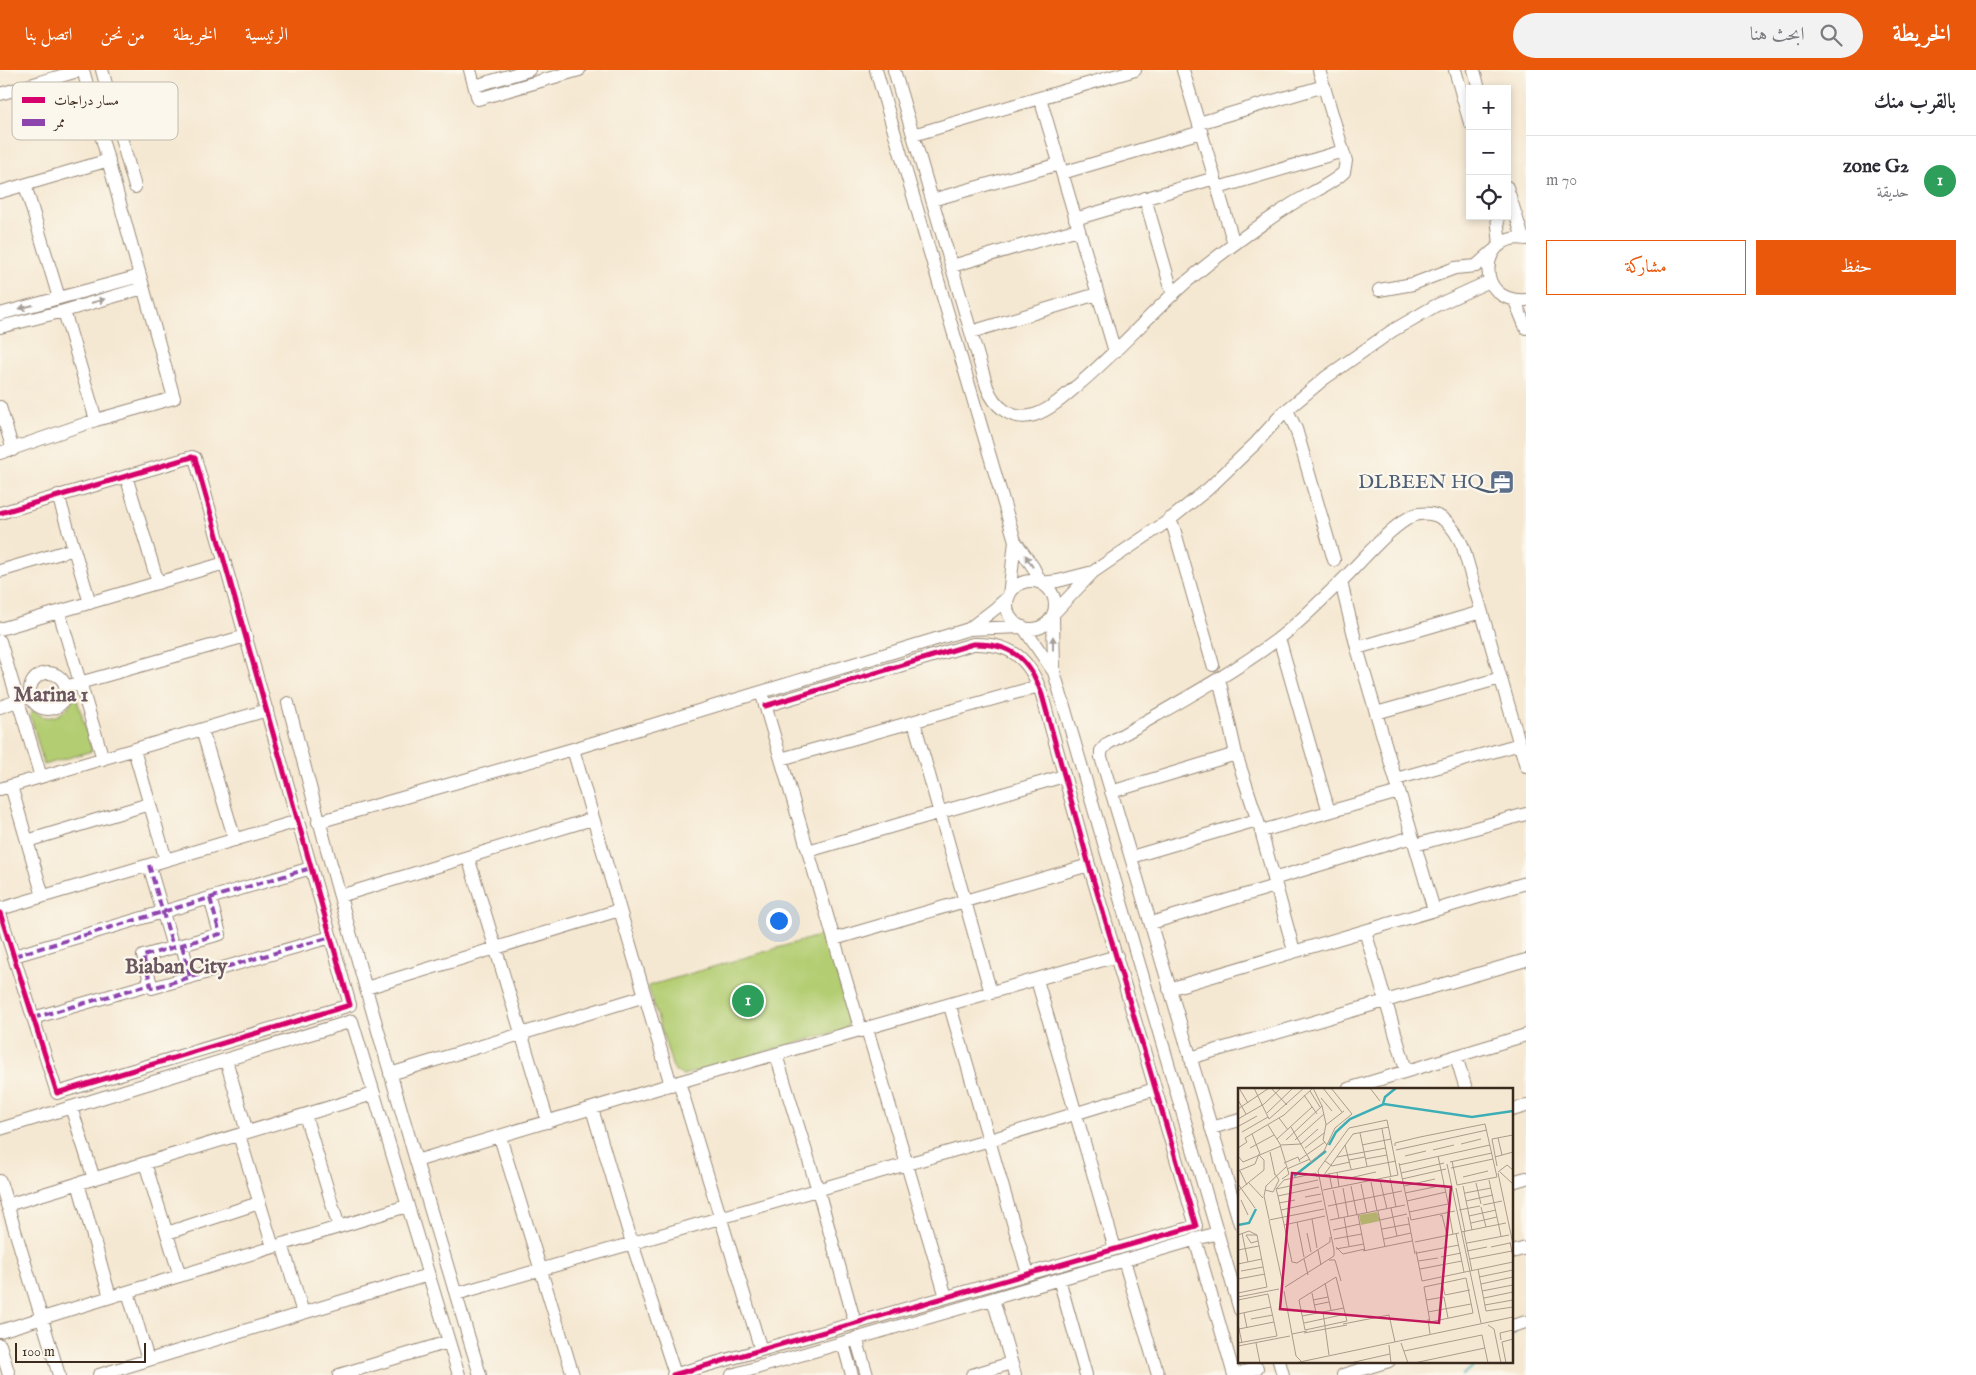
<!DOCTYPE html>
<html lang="ar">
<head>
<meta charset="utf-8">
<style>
	body { margin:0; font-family:"IM FELL English",Amiri,serif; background:#f2f2f3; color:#2b2b33; direction:rtl }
	.controls { position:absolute; right:15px; top:15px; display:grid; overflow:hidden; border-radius:0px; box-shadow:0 2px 8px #0003 }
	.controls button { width:45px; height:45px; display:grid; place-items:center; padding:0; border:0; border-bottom:1px solid #e1e1e2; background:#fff; color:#2b2b33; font:25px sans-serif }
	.scale { position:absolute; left:15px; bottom:12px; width:131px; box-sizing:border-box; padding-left:5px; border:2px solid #3b2a1e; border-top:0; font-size:14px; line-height:18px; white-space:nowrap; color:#3b2a1e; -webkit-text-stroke:4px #fbf7ec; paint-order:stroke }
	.you { position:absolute; left:778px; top:850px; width:18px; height:18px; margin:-12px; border:4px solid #fff; border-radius:50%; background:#1a73e8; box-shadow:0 0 0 8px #1a73e833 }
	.badge { display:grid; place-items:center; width:32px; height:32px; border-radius:50%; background:#ea580c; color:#fff; font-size:16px; font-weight:700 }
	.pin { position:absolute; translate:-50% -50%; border:2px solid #fff; box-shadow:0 1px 5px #0006 }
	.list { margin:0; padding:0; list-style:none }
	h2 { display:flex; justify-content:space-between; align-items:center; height:65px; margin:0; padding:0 20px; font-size:21px }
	h2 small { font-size:16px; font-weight:400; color:#7c7c81 }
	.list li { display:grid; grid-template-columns:32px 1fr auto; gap:15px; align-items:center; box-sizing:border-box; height:90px; padding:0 20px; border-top:1px solid #e1e1e2 }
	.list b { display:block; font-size:19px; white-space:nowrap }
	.list p { margin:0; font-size:16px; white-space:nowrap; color:#7c7c81 }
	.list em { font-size:16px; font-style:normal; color:#7c7c81 }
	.actions { display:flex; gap:10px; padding:15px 20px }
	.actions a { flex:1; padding:11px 0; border:1px solid #ea580c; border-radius:0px; text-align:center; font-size:18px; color:#ea580c }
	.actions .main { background:#ea580c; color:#fff }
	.icon { flex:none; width:28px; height:28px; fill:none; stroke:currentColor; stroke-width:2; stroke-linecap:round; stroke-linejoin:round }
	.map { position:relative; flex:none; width:1526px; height:1305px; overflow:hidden; direction:ltr }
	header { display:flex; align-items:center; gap:30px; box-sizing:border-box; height:70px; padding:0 25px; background:#ea580c; color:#fff }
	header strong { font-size:24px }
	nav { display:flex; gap:28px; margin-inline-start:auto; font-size:18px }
	.search { width:350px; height:45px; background:#f2f2f3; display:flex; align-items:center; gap:12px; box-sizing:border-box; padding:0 18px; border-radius:28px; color:#7c7c81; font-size:19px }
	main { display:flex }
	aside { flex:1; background:#fff }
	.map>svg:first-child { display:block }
	.green { fill:#b3cd72; stroke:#777c48 }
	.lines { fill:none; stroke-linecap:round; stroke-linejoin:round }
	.stream { stroke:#3daeb6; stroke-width:2.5 }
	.minor-casing { stroke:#988978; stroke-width:14 }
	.minor { stroke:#fff; stroke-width:12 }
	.quiet { stroke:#8e44ad; stroke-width:4; stroke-dasharray:8 4; stroke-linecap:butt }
	.cycleway-casing { stroke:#fbf7ec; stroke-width:8 }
	.cycleway { stroke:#d6006c; stroke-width:5 }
	.oneway { fill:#a79f9a }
	.labels { text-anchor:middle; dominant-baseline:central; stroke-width:4.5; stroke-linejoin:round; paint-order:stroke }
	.service-label { font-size:20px; fill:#4e5e75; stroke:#fbf7ec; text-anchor:end }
	.neighbourhood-label { font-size:21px; font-weight:bold; fill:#6b555f; stroke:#fbf7ec }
	.inset-river { fill:none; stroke:#3daeb6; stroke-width:2.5 }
	.inset-road { fill:none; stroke:#ab9c8a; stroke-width:1 }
	.view { fill:#c2185b; fill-opacity:0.15; stroke:#c2185b; stroke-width:2.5 }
	.inset-edge { fill:none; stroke:#3b2a1e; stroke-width:2.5 }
	.key { fill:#fbf7ec; stroke:#c1baae; stroke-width:1 }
	.key-label { font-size:14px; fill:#3b2a1e }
</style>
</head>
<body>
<header>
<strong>الخريطة</strong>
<div class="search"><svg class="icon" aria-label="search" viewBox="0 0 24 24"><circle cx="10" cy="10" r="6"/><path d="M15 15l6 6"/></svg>ابحث هنا</div>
<nav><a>الرئيسية</a><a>الخريطة</a><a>من نحن</a><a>اتصل بنا</a></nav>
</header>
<main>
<aside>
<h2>بالقرب منك<small></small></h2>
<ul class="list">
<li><span class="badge" style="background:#2e9e5b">1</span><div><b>zone G2</b><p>حديقة</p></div><em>70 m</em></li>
</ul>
<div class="actions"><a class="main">حفظ</a><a>مشاركة</a></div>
</aside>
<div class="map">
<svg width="1526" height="1305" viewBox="0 0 1526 1305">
	<rect width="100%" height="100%" fill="#fbf7ec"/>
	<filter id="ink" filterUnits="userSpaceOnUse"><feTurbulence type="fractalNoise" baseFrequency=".02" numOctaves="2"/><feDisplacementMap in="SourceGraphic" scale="10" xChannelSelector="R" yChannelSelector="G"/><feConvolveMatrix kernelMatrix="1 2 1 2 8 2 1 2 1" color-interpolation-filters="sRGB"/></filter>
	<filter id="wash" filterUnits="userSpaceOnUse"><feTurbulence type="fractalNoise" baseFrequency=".0096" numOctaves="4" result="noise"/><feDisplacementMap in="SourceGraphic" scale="20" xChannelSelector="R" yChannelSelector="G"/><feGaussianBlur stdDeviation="1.12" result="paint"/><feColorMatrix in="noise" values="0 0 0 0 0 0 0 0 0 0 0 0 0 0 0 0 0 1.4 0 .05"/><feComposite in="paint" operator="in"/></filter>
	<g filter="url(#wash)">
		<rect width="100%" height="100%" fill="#f5e8d2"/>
		<!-- green -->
		<path class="green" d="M73,629h4l15,52 -48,14 -14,-51 1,-3c4,0 7,3 11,5 14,5 25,-6 31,-17z
			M825,864l25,84 -1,5 -3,6 -163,46 -7,-3 -4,-7 -24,-79z"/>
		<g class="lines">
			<!-- stream -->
			<path class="stream" d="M1512,1265l3,-2
				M1463,1305l17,-14"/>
		</g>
	</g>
	<g filter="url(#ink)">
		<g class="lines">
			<defs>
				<path id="minor" d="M102,0l33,117
					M470,0l8,29 101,-29
					M876,0l139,471 18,26 8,16 17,-2 35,-9
					M894,0l93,317c7,19 25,35 47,28 16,-5 31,-19 44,-30 38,-32 70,-69 107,-102 34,-29 70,-55 107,-79 16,-10 39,-19 52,-32l2,-11 -27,-91
					M1183,0l51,174
					M1455,0l15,53
					M1474,0l5,19
					M475,16l54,-16
					M0,24l81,-24
					M1040,28l75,254
					M1199,53l125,-37
					M913,65l222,-65
					M1062,103l139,-41
					M25,115l34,113
					M1507,117l16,51
					M1218,118l125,-37
					M0,122l109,-32
					M1145,128l28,97
					M932,130l127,-36
					M1497,146l3,29
					M1075,149l140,-41
					M1526,169c-46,-9 -54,65 0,61
					M952,196l126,-37
					M1379,220l34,-6 42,-16 21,-2 17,-15
					M1515,231l11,27
					M64,241l32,109
					M0,244l140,-38
					M0,257l64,-16 79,-23
					M971,262l126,-38
					M0,337l13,43
					M1287,340l9,19 38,131
					M0,383l96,-33 78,-22 -91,-328
					M126,406l32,107
					M58,425l32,108
					M0,443l192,-56 3,1 155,547 -293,88 -57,-180
					M1169,449l5,10 39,136
					M0,501l74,-22
					M1007 535a24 24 0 1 1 48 0a24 24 0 1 1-48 0Z
					M1341,512l16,66 77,262
					M1009,526l6,-55
					M59,542l44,147
					M1054,543l39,-41 75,-51 40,-32 48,-46 26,-29 43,-36 67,-47 43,-25 55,-25
					M1053,544l1,58 186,638
					M1023,557l31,45
					M970,558l26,-20 13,-12
					M0,559l225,-66
					M1279,568l50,174
					M0,571l41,136
					M1357,578l124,-36
					M30 621a18 18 0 1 1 36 0a18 18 0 1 1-36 0Z
					M1219,608l17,76 25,77 33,120
					M65,617l181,-51
					M763,628l98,333
					M288,633c58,225 125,449 192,672
					M0,637l26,-9
					M1376,643l125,-35
					M914,652l77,271
					M202,660l33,110
					M573,679l98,336
					M134,680l32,110
					M781,689l258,-73
					M1396,709l124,-35
					M11,716l32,110
					M0,719l267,-79
					M1111,722l125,-38
					M318,752l255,-73 396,-120 53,-2
					M1261,761l138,-39
					M27,771l122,-37
					M1415,775l111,-31
					M808,781l256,-75
					M468,787l80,265
					M1131,787l126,-37
					M149,795l24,82
					M1273,809l139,-42
					M340,826l252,-77
					M210,828l10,36 -77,22 9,32 179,-51
					M0,839l298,-88
					M1151,853l124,-37
					M1365,861l41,139
					M834,869l255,-74
					M182,875l8,32
					M14,886l297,-88
					M1037,910l78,269
					M366,918l253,-78
					M1169,919l357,-106
					M950,936l78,268
					M33,948l118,-34
					M867,959l79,268
					M776,985l42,135 37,133
					M1456,986l10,33
					M1190,988l336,-98
					M226,990l21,72
					M390,1004l255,-78
					M679,1012l82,268
					M1348,1019l178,-54
					M71,1037l23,72
					M592,1039l40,134 43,131
					M1512,1040l14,-4
					M305,1045l34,112
					M1211,1058l29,-8
					M0,1059l352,-108 107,354
					M239,1065l34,112
					M500,1067l73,238
					M416,1091l263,-79 438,-126
					M145,1093l35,113
					M0,1111l59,194
					M1512,1112l14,-4
					M78,1113l32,114
					M7,1135l366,-111
					M1240,1154l-139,-467v-6l6,-7c57,-34 117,-65 171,-105 20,-15 38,-34 56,-51 20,-17 61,-70 85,-74 23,-4 36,14 44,33l63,219
					M167,1163l92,-30
					M1195,1169l39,136
					M282,1174l21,69
					M1512,1182l14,-4
					M1124,1190l34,115
					M1059,1209l27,96
					M128,1222l20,68
					M456,1224l534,-154 165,-51
					M993,1229l22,76
					M1512,1256l14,-4
					M0,1261l407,-125
					M856,1268l11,37
					M843,1273l9,32
					M0,1275l9,30
					M1279,1291l4,14
					M99,1305l329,-100
					M339,1305l109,-33
					M673,1305l523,-149 -107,-361 -47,-170c-12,-36 -30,-52 -69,-51l-208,62
					M732,1305l485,-142
					M972,1305l39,-12
					M1234,1305l23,-7
					M1343,1305l46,-14"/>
			</defs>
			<!-- minor casing -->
			<use href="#minor" class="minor-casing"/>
			<!-- minor -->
			<use href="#minor" class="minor"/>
			<!-- quiet -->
			<path class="quiet" d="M149,795l24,82
				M210,828l10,36 -77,22 9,32 179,-51
				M182,875l8,32
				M14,886l297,-88
				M33,948l118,-34"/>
			<defs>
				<path id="cycleway" d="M0,443l192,-56 3,1 155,547 -293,88 -57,-180
					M673,1305l523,-149 -107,-361 -47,-170c-12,-36 -30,-52 -69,-51l-208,62"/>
			</defs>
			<!-- cycleway casing -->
			<use href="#cycleway" class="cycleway-casing"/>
			<!-- cycleway -->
			<use href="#cycleway" class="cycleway"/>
		</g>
		<!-- one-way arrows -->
		<defs><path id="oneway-solid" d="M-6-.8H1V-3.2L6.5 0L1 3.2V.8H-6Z" transform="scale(1.25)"/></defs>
		<g class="oneway">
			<use href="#oneway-solid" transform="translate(98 231) rotate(-16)"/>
			<use href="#oneway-solid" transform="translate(26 237) rotate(165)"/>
			<use href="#oneway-solid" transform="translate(1029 491) rotate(-122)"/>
			<use href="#oneway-solid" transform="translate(1053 573) rotate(-90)"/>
		</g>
	</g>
	<!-- icons -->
	<defs>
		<symbol id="office-square" viewBox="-11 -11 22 22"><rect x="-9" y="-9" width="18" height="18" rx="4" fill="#5c6f8a" stroke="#fbf7ec"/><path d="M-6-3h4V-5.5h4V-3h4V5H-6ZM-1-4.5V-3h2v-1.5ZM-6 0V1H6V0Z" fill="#fff"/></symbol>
	</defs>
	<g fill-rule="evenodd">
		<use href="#office-square" x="1488" y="398" width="28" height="28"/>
	</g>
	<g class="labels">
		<!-- service labels -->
		<g class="service-label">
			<text x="1484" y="412">DLBEEN HQ</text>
		</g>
		<!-- neighbourhood labels -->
		<g class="neighbourhood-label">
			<text x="51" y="625">Marina 1</text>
			<text x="176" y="897">Biaban City</text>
		</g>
	</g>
	<!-- overview -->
	<g transform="translate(1238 1018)">
		<rect width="275" height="275" fill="#f5e8d2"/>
		<path d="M139,124l3,9 -19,4 -2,-10z" fill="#b3cd72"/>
		<path class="inset-river" d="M145,16l2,-7 11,-9M91,57l7,-13 14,-13 34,-15 88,13 41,-6M56,88l32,-25M0,137l11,-2 7,-14"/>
		<path class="inset-road" d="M1,0l9,15M16,0l15,31M33,0l16,17M85,0l19,24M132,0l10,13M72,3l10,16M66,7l13,19M83,10l11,13M0,12l8,14M0,21l31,-21M29,25l26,-25M41,30l9,12M0,31l26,-15 17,-16M31,31l35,-31M30,37l12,19 9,30 -7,5M88,37l18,-14M1,38l18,-10M53,39l20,35M144,41l9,48M4,44l26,-15M122,45l7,33M14,46l8,20M260,50l4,17M39,51l35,-32M48,52l36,-34M57,52l29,-26M223,56l20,-5M43,57l20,-1 17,-15M107,57l6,24M124,57l29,-6M157,58v-3l25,-6 65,-13 12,53 -40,8 -5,-24M0,60l9,-6 -2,-4 39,-23 29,-27 9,18 4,18 -3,16 4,5M12,60l24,-13M67,60l19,-15M158,62l91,-20M195,62l21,-5M32,64l5,23M0,68l5,6 38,-16M167,68l21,-5M200,68l12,56M99,69l49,-9M257,69l18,-5M127,71l22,-4M61,72l26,-18M111,72l16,-3M87,73l7,5 18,-4M212,74l42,-9M46,75l14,-6 2,5M72,75l14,-12 11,-23 17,-14 -21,-26M161,75l12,57 44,-9M209,76l34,159M161,77l91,-20M259,78l-5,-27 21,-4M213,80l42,-9M49,81l23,-10M0,83l17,-7 4,-10M2,83l7,14M99,84l2,15M260,84l9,-7 6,5M262,84l13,12M91,85l3,15M163,85l43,-10M260,85l15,71M86,87l29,-41 36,-7M86,87l72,-14M225,89l25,-6M152,90l6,29M107,91l31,-7M164,91l44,-10M142,92l7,29M251,92l12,56M133,94l6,29M11,95l14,15M238,95l5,21M0,96l17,24M123,96l6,29M113,98l6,29M166,98l31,-7M225,98l9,44M81,99l-41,9 14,66 5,1 33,-21v-5M105,100l5,28M218,100l9,44M38,101l42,-9M27,102l8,2 6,-12 -4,-6M95,102l6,28M0,103l26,-21v-10l-5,-5M167,105l39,-8M227,105l26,-5M40,108l-2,-7 8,-9 32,-7 1,4M67,109l16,-3M3,112l7,15M169,113l39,-9M228,113l27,-6M41,115l16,-3M245,117l19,-4M90,118l74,-15M243,119l5,20M153,120l6,28M43,122l41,-9M221,122l21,-4M140,123l7,36M171,124l39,-8M211,124l4,22M120,127l7,36M202,128l2,-1 5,20M231,128l27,-6M106,129l5,29M170,129l7,37M31,131l-5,-23 2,-10 20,-19M74,131l5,29M31,132l14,65M31,132l55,-11M92,132l75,-15M142,132l27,-6M59,134l7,35M233,135l26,-6M46,137l41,-9M144,141l27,-5M95,142l27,-6M223,144l45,-9M226,144l8,39M4,145l6,29M69,145l4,19M218,145l8,39M0,147l11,-4 8,4 10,52 -29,6M19,147h-11l5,8 7,-2M96,151l28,-5M146,151l27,-6M177,154l44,-9M272,154l3,15M229,155l42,-8M98,159l7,7 22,-5M253,159l19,-4M98,161l28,-5M0,162l21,-4M80,162l3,15M125,163l49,-10M178,163l6,30 91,-19M229,163l20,-4M179,165l42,-8M203,169l20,-4M66,171l4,16M232,171l42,-8M91,172h6l6,21M180,173l20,-3M0,176l24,-5M182,181l42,-8M240,181l8,42 27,-4M3,183l22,-4M98,189l11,44 -42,9 -6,-30zM241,189l34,-7M228,190l7,35 -43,9 -6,-35zM0,191l27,-5M87,195l6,27M204,195l3,12 25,-5M243,196l32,-7M47,199l49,-31v-6l-16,-79 1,-2 30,-41 38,-8 11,55 -75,15M46,203l12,65 5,5M244,203l31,-6M74,205l4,20M0,209l41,-8M206,209l4,21M246,210l29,-6M0,212l30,-6 9,42 -39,7M75,212l15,-3M188,212l18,-3M76,217l15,-3M247,217l28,-5M85,224l6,43M190,224l43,-8M6,225l3,15M0,226l33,-7M64,228l42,-8M13,231l22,-4M190,231l2,15M66,235l42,-9M0,236l4,19M105,236l46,-9 6,27M250,237l6,4 7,34M1,241l35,-7M66,245l43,-8M54,246l15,-3M263,252l-1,-7 13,-3M18,255l4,20M163,255l7,20M151,257l2,18M0,258l52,-10M166,263l78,-16 6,28M57,275l218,-46M112,275l40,-9M176,275l71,-15M268,275l-4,-21 11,-3"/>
		<path class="view" d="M54,85l159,14 -12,136 -159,-14z"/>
		<rect width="275" height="275" class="inset-edge"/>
	</g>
	<!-- legend -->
	<rect x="12" y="12" width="166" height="58" rx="8" class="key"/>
	<rect x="22" y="27" width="23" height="6" fill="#d6006c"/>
	<rect x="22" y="49" width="23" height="7" fill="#8e44ad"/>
	<g class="key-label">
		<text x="54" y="35">مسار دراجات</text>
		<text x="54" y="57">ممر</text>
	</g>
</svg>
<div class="controls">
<button>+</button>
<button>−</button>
<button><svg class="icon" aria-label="locate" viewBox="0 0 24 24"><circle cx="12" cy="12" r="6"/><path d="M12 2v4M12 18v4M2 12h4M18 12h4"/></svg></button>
</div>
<div class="scale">100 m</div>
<div class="you"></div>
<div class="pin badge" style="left:748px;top:931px;background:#2e9e5b">1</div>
</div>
</main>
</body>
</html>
